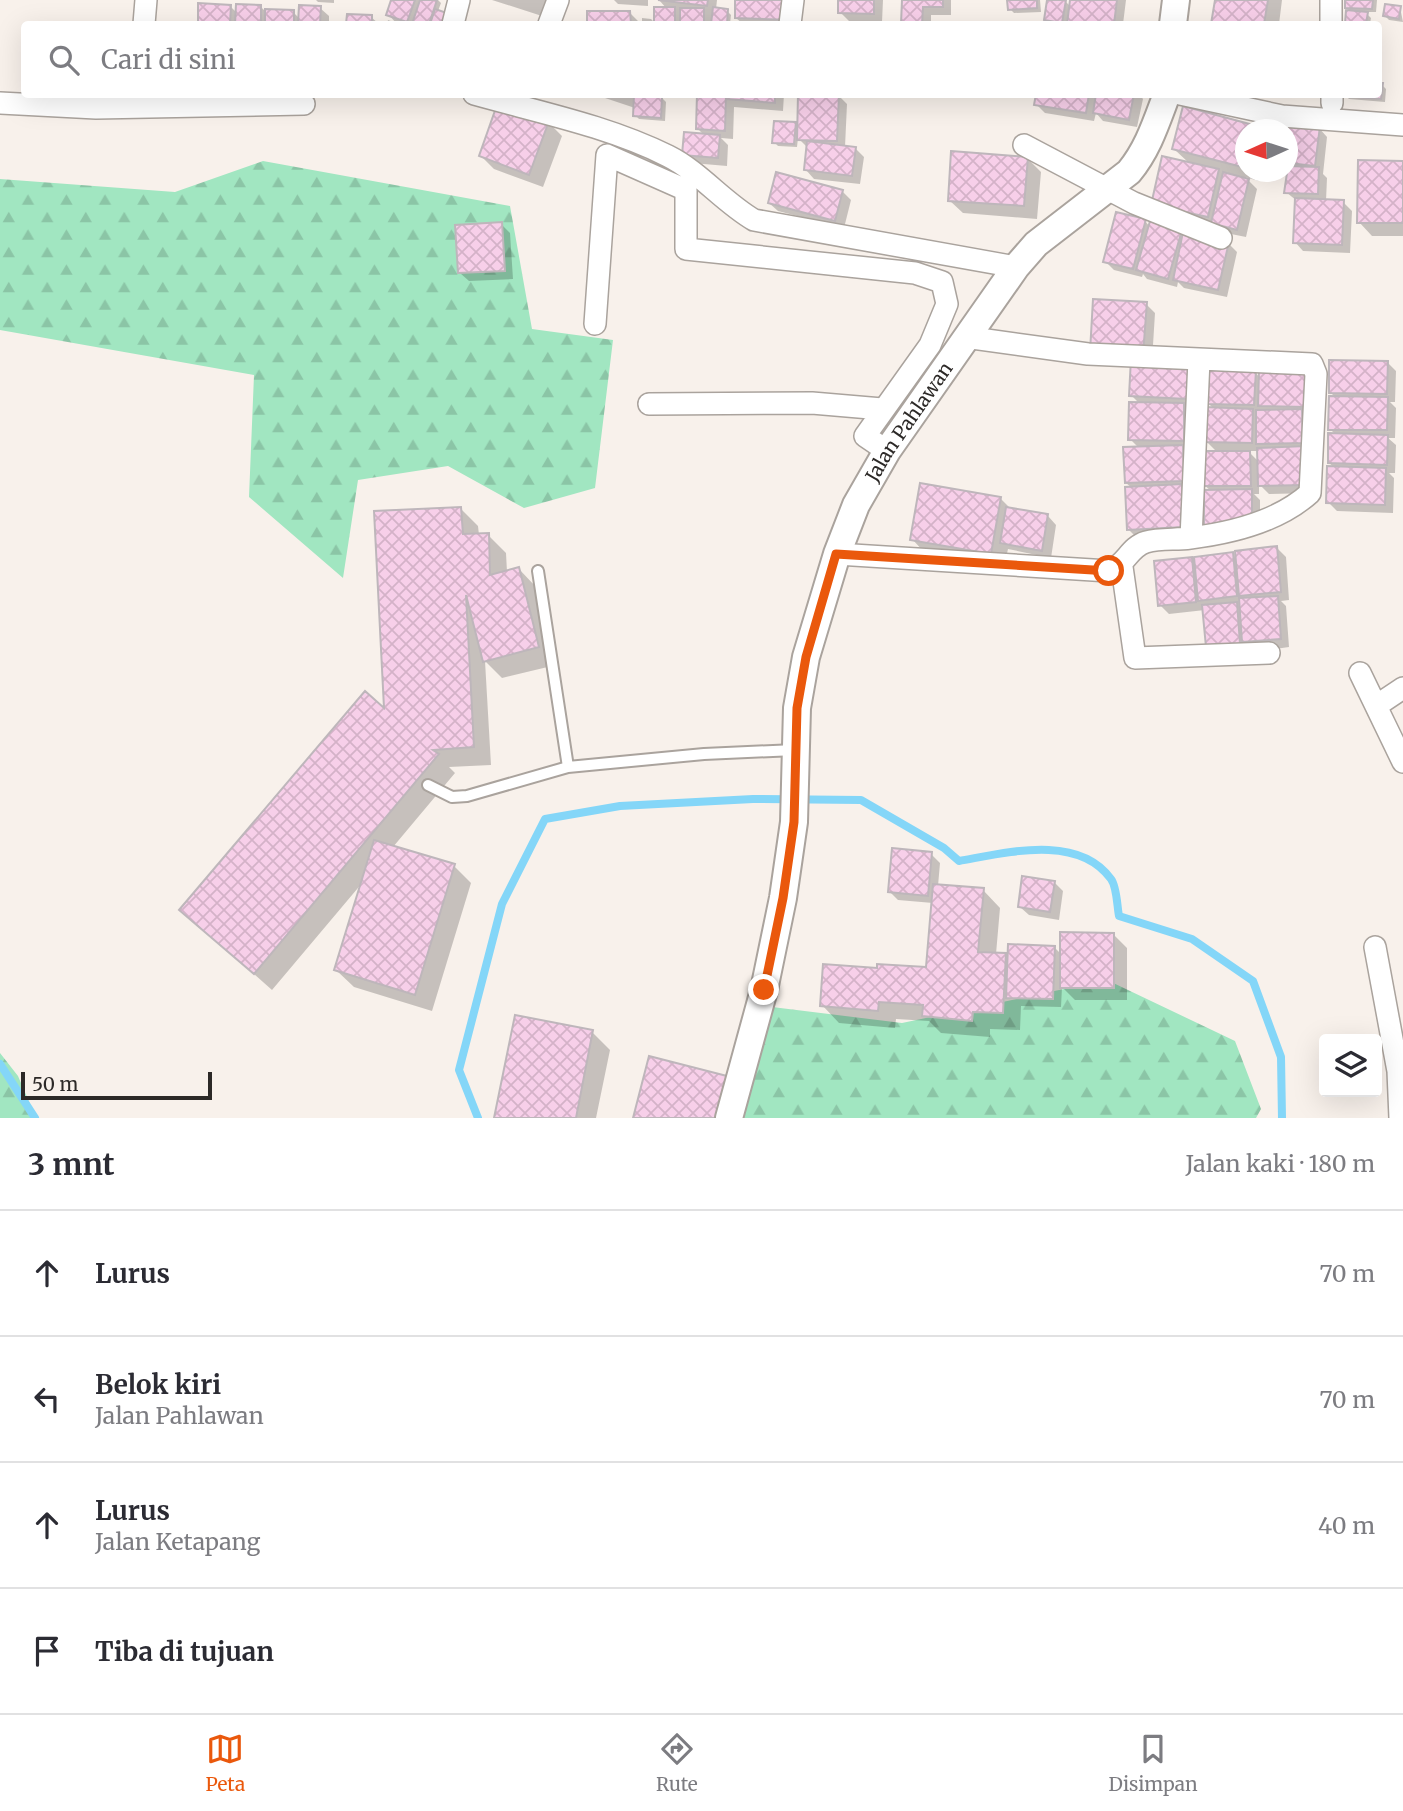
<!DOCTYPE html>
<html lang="id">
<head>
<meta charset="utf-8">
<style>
	body { margin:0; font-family:Merriweather,serif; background:#f2f2f3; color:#2b2b33 }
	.controls { position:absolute; right:21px; bottom:21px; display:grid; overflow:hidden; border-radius:7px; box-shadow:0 7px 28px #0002 }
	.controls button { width:63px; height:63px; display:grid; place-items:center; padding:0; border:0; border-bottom:2px solid #e1e1e2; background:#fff; color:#2b2b33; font:35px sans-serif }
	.compass { position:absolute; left:1235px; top:119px; width:63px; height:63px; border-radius:50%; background:#fff; box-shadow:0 7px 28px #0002; rotate:267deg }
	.scale { position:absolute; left:21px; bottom:18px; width:191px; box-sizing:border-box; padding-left:7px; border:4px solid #2c2927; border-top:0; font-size:19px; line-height:24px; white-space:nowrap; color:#2c2927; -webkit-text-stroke:5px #f8f1eb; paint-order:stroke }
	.stop { position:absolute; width:21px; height:21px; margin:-16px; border:5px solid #ea580c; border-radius:50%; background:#fff }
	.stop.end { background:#ea580c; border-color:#fff; box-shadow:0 2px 7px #0008 }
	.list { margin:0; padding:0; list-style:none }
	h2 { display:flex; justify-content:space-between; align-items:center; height:91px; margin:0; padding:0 28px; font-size:30px }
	h2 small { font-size:23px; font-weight:400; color:#7c7c81 }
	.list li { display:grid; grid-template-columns:46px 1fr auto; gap:21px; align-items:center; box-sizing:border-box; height:126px; padding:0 28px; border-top:2px solid #e1e1e2 }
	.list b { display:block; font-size:26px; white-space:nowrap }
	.list p { margin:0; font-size:23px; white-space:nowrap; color:#7c7c81 }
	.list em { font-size:23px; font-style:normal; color:#7c7c81 }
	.icon { flex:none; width:38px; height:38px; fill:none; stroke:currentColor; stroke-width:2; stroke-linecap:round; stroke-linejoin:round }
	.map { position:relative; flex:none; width:1403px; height:1118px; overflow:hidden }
	.search { position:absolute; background:#fff; box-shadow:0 7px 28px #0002; left:21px; right:21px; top:21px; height:77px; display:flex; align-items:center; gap:18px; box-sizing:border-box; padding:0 24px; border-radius:7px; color:#7c7c81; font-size:26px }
	.sheet { height:595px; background:#fff }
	nav { display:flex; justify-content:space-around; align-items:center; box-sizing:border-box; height:98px; border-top:2px solid #e1e1e2; background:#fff; font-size:19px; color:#7c7c81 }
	nav a { display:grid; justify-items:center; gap:4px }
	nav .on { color:#ea580c }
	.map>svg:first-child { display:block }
	.forest { fill:url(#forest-firs) }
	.shadow { fill:#0003; fill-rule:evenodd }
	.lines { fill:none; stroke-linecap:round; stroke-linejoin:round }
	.stream { stroke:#84d6f8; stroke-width:8 }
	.building { fill:url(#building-cross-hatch); stroke:#beb6bb; stroke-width:2 }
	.service-casing { stroke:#aaa39d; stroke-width:14 }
	.minor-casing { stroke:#aaa39d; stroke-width:24 }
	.tertiary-casing { stroke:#aaa39d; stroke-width:30 }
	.service { stroke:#fff; stroke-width:10 }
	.minor { stroke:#fff; stroke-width:21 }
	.tertiary { stroke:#fff; stroke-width:26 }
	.route { stroke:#ea580c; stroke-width:9 }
	.labels { text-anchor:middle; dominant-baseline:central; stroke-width:5; stroke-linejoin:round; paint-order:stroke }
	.street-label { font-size:19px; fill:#2c2927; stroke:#f8f1eb }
</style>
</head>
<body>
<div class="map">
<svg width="1403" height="1118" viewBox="0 0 1403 1118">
	<defs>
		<pattern id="forest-firs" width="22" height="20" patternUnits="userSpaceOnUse" patternTransform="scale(1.75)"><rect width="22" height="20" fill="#a1e6c1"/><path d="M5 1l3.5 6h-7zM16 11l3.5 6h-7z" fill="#8bc5a6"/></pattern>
		<pattern id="building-cross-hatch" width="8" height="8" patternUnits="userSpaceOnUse" patternTransform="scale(1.75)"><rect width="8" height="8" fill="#f7cfe9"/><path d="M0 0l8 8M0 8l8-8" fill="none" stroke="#d4b2c8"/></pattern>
	</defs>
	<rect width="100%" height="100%" fill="#f8f1eb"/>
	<!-- forest -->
	<path class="forest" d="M263,161l247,45 22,123 81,11 -18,148 -71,20 -76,-42 -90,14 -15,98 -94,-81 5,-122 -254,-45v-151l175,13z
		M1107,980l128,61 26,68 -5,9h-517l25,-112 138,17z
		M0,1053l18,23 18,42h-36z"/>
	<!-- shadow -->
	<path class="shadow" d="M316,0h18v3l-16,-1z
		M393,0h45l3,3 -3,8 13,13h-64l1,-4 8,3 -8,-9z
		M492,0h56l-6,16z
		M614,0h34v6l-30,-2z
		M659,0h58l-1,9 11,2 4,4 -1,9h-88v-6l9,1 5,5 11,-15z
		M737,0l61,24h-55l-7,-6z
		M840,0h43l-1,22 -33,-1 -9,-9z
		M903,0h48v15h-20v9h-28z
		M1009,0h31l1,12 -27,1 -4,-4z
		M1048,0l17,1 6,6v-7h55l-3,24h-53l-3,-3 -1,3h-17l-4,-4z
		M1216,0h66l-3,24h-66z
		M1347,0h30l-1,12h-11l6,6 -1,6h-23l1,-12 4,1 -6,-6z
		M200,5l30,1 7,7 24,-6 6,6 26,-1 7,7 20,-11 9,8v8h-130z
		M1400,7l3,15 -14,-2 -4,-4z
		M589,13h41l11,11h-52z
		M348,16l23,1 8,7h-31z
		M1382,85l4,4 -1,13 -36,-3 -4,-4 33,-1z
		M593,94l69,4 4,4 -1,19 -26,-2 -4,-4v-7z
		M699,94h85l-1,17 -49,-4 -1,32 -12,-1 7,7 -1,21 -35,-3 -8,-9 20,-19 -6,-6z
		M1038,94h101l4,5 -6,28 -34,-6 -7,-8 -2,8 -49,-8 -9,-9z
		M838,95l9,9 -2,43 10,1 9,9 -4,27 -46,-5 -8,-9 2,-22 -10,-10 -1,9 -19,-1 -4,-4 21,-19 4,4z
		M1185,108l74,22h-13v42h16l-3,9 -14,-4 12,12 -11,48 -25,-5 -7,-8 -52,-11 -9,-9 10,-46 27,6 -16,-15z
		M548,122l14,14 -19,51 -49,-18 -13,-13z
		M1319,128l8,9 -4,37 4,4 -1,23 17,1 9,9 -2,42 -47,-2 -8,-9 2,-41 -11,-9 2,-62z
		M1027,158l14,14 -4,47 -74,-6 -14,-13z
		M1403,163v73h-31l-13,-14z
		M842,191l9,9 -7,28 -66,-17 -9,-8z
		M1145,221l5,6 1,-4 77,20 9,9 -10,45 -43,-9 -6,-6 -1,5 -30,-8 -4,-5 -1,3 -28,-7 -9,-9z
		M501,224l9,9 3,46 -44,2 -9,-8z
		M1146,304l9,9 -3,48 43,46 -10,-1 7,8v122l-55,2 -8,-8 3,-42 -6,-5 13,-35 -9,-9 10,-35 -9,-9z
		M1387,362l9,9 -1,31h-5l6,6 -1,30h-7l8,7 -1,28h-6l5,5 -1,35 -56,-2 -9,-9 7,-34 -6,-5 7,-28 -6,-6 6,-31 -5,-5z
		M1255,372l5,6 45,-5 8,120 -44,1 -10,-10v10h-5l6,6v33l-56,-48 13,-33 -11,-11 8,-32 -6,-6zM1248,451h11v11z
		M1001,499l10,10 37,7 8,9 -5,33 -43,-9 -4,18 -79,-14 -13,-14z
		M460,508l18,18 1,9h9l18,18 1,19 12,-3 17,18 20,78 -54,13 -17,-17 6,104 -42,2 6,6 -62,74 61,19 17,17 -39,128 -78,-24 -18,-17 27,-88 -91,108 -90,-80 204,-198z
		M1277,548l9,9 3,43 -8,1 5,5 3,41 -41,6 -43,-43 -36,4 -9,-9 31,-46 5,5 36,-10 5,5z
		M931,854l9,9 -2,23 45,4 17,18 -4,46 9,1 4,4 45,-12 8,8 51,-21 14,14v52h-52l-13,-13 -1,20 -40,-1 -1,24 -30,-1v8l-49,-4 -12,-12 -33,-2 -1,9 -56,-5 -17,-18 57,-35 49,-1 5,-66 -35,-3 -9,-9z
		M1054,882l9,9 -4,29 -30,-5 -9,-8z
		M592,1032l18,18 -14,68h-100z"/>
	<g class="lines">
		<!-- stream -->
		<path class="stream" d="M0,1064l35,54
			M478,1118l-19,-48 43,-166 43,-85 75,-13 133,-7 108,1 83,48 15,13c46,-8 119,-28 152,18 6,8 6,27 8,37l73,23 61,42 28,76 1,61"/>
	</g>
	<!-- building -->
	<path class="building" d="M391,0h24l-8,22 -21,-7z
		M420,0h17l-8,24h-17z
		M658,0h50l-1,6z
		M735,0h55v20l-55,-2z
		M838,0h36v14l-36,-1z
		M902,0h41v7h-20l-1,17h-21z
		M1007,0h30v8l-29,2z
		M1047,0h19l-4,23 -18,-3z
		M1070,0h47l-3,24h-47z
		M1215,0h53l-4,24h-53z
		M1345,0h28l-1,9 -27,-1z
		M198,3l33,2 -1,19h-32z
		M236,4l25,1v19h-26z
		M1385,4l16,2 -2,13 -16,-3z
		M299,5l22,1 -1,18h-22z
		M654,7h21v17h-21z
		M713,7l15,2 -1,15h-16z
		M680,8h24v16h-24z
		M265,9l29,1v14h-29z
		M435,9l15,5 -4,10h-16z
		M1346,10l22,2 -2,12h-21z
		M587,11h43l1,13h-44z
		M347,14l25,1v9h-26z
		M1378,83h5l-2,16 -38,-3 35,-2z
		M697,94h29l-1,37 -29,-2z
		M726,94h49v9l-49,-4z
		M798,94h41l-2,47 -40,-1z
		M1036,94h53l-3,19 -52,-8z
		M1096,94h38l-5,26 -36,-7z
		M634,95l28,1 -1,22 -28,-2z
		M498,102l51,19 -20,54 -50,-19z
		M1183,106l74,20 -1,4h-10v38l-74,-19z
		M774,121l22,1 -2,22 -22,-1z
		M1285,122l35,4 -5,40 -27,-3z
		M684,132l36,3 -2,23 -36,-3z
		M807,141l49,6 -4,29 -48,-6z
		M951,151l77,6 -4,49 -76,-5z
		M1162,156l57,13 -11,48 -57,-12z
		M1358,160l45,1v62h-46z
		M1288,166l31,1 -1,27 -34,-1z
		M776,172l67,18 -8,31 -67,-18z
		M1223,172l26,7 -12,51 -26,-7z
		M1295,198l49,2 -2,45 -49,-2z
		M1116,212l30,7 -13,50 -30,-7z
		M1150,221l32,9 -14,49 -32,-9z
		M502,222l3,49 -47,2 -3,-48z
		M1183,232l46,10 -11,48 -45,-10z
		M1093,299l54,3 -4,53 -53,-3z
		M1131,358l58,3 -2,38 -58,-3z
		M1329,360l59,1 -1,33 -58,-1z
		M1207,368l49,2 -2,35 -48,-1z
		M1259,370l47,1v36l-48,-1z
		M1329,396l59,1 -1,33h-59z
		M1129,402l55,1v38l-56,-1z
		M1205,407l48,2 -1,34 -48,-1z
		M1302,409l1,34 -47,1v-34z
		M1328,433l60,2 -1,30 -59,-2z
		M1183,445l1,36 -59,2 -2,-36z
		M1306,446l-1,39 -47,1 -1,-38z
		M1202,451h48l1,35h-49z
		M1327,466l59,2 -1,37 -59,-2z
		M920,483l81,14 -10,57 -81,-14z
		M1182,484l2,43 -57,3 -2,-43z
		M1252,489v36l-48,1v-36z
		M461,507l2,27 26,-1 1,42 29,-8 20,80 -56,15 -17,-67 8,152 -41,3 6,4 -185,220 -75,-64 186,-219 19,17 -10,-197z
		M1006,507l42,7 -6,37 -42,-8z
		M1277,546l4,46 -42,4 -4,-45z
		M1233,552l4,44 -39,5 -4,-44z
		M1192,557l4,45 -38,4 -4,-45z
		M1278,596l3,43 -39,3 -3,-44z
		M1237,602l3,42 -34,3 -4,-42z
		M374,840l81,24 -40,131 -81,-25z
		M892,848l40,4 -4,44 -40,-4z
		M1022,876l33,5 -5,31 -32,-5z
		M933,884l51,4 -6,64 28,1 -3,60 -30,-1 -1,9 -50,-5 1,-11 -44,-3 -1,9 -58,-5 3,-42 54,4v-4l49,3z
		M1060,932l54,1v55h-54z
		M1008,944l47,2 -2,53 -47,-1z
		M515,1015l78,15 -17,88h-82z
		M649,1056l78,20 -10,42h-84z"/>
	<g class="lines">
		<defs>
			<path id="service" d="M538,571l30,196
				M428,785l24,12 15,-1 101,-29 136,-13 91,-4"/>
			<path id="minor" d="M1331,0v24
				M144,24l2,-24
				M453,24l6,-24
				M549,24l9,-24
				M790,24l3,-24
				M474,94c64,18 134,32 194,62 32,16 55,46 86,64l262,47
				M1180,94l102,22 121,9
				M1332,94v9
				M0,103l96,5 208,-4
				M1024,145l110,58 87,35
				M595,324l12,-169 79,35v59l229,24 27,9 5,22 -17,41 -65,91 22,15
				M649,404l163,-1 70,6
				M1191,538l8,-178
				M837,554l272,17c17,-6 20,-24 37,-29 14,-4 30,-2 44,-4 41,-5 88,-16 120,-45l6,-119 -4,-10 -224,-10 -123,-17
				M1122,567l13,91 134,-5
				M1360,673l43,89
				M1376,706l27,-18
				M1375,947l23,124 2,47"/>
			<g id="tertiary">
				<path d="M1173,24l3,-24"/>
				<path id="s1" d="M729,1118l35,-128 19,-92 11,-76 3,-114 9,-51 31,-103 19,-49 31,-54 129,-184 20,-23 93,-72c19,-23 27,-49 38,-78"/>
			</g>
		</defs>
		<!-- service casing -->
		<use href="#service" class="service-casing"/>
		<!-- minor casing -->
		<use href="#minor" class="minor-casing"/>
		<!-- tertiary casing -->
		<use href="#tertiary" class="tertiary-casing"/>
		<!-- service -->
		<use href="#service" class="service"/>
		<!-- minor -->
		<use href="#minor" class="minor"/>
		<!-- tertiary -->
		<use href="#tertiary" class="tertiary"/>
	</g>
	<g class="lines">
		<!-- route -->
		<path class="route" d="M764,990l19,-92 11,-76 3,-114 9,-51 30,-103 273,17"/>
	</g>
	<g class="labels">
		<!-- street labels -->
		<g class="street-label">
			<text stroke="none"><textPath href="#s1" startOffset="728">Jalan Pahlawan</textPath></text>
		</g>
	</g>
</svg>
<div class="controls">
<button><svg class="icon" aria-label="layers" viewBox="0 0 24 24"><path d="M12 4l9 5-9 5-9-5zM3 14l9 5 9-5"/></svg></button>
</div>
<svg class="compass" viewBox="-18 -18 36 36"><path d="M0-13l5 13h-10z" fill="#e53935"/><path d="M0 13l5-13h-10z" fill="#7c7c81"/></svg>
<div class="scale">50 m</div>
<div class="stop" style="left:1109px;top:571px"></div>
<div class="stop end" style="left:764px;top:990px"></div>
<div class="search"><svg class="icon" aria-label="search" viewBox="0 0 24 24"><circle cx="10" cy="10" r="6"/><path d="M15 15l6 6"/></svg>Cari di sini</div>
</div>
<section class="sheet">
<h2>3 mnt<small>Jalan kaki · 180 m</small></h2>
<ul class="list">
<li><svg class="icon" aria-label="ahead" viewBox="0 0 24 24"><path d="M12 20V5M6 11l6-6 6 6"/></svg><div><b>Lurus</b></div><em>70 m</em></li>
<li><svg class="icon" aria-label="left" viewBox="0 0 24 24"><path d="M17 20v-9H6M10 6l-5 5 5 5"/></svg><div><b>Belok kiri</b><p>Jalan Pahlawan</p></div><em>70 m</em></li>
<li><svg class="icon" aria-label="ahead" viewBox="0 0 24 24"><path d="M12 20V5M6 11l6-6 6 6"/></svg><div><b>Lurus</b><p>Jalan Ketapang</p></div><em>40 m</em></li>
<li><svg class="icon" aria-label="arrive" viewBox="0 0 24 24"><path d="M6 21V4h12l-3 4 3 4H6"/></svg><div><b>Tiba di tujuan</b></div></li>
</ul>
</section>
<nav>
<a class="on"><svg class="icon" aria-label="map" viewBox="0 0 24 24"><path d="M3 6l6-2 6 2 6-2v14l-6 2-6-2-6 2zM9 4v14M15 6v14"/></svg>Peta</a>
<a><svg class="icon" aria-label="directions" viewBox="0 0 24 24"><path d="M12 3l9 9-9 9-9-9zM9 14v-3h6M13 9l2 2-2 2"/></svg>Rute</a>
<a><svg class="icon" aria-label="saved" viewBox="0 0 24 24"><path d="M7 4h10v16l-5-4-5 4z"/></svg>Disimpan</a>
</nav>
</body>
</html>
